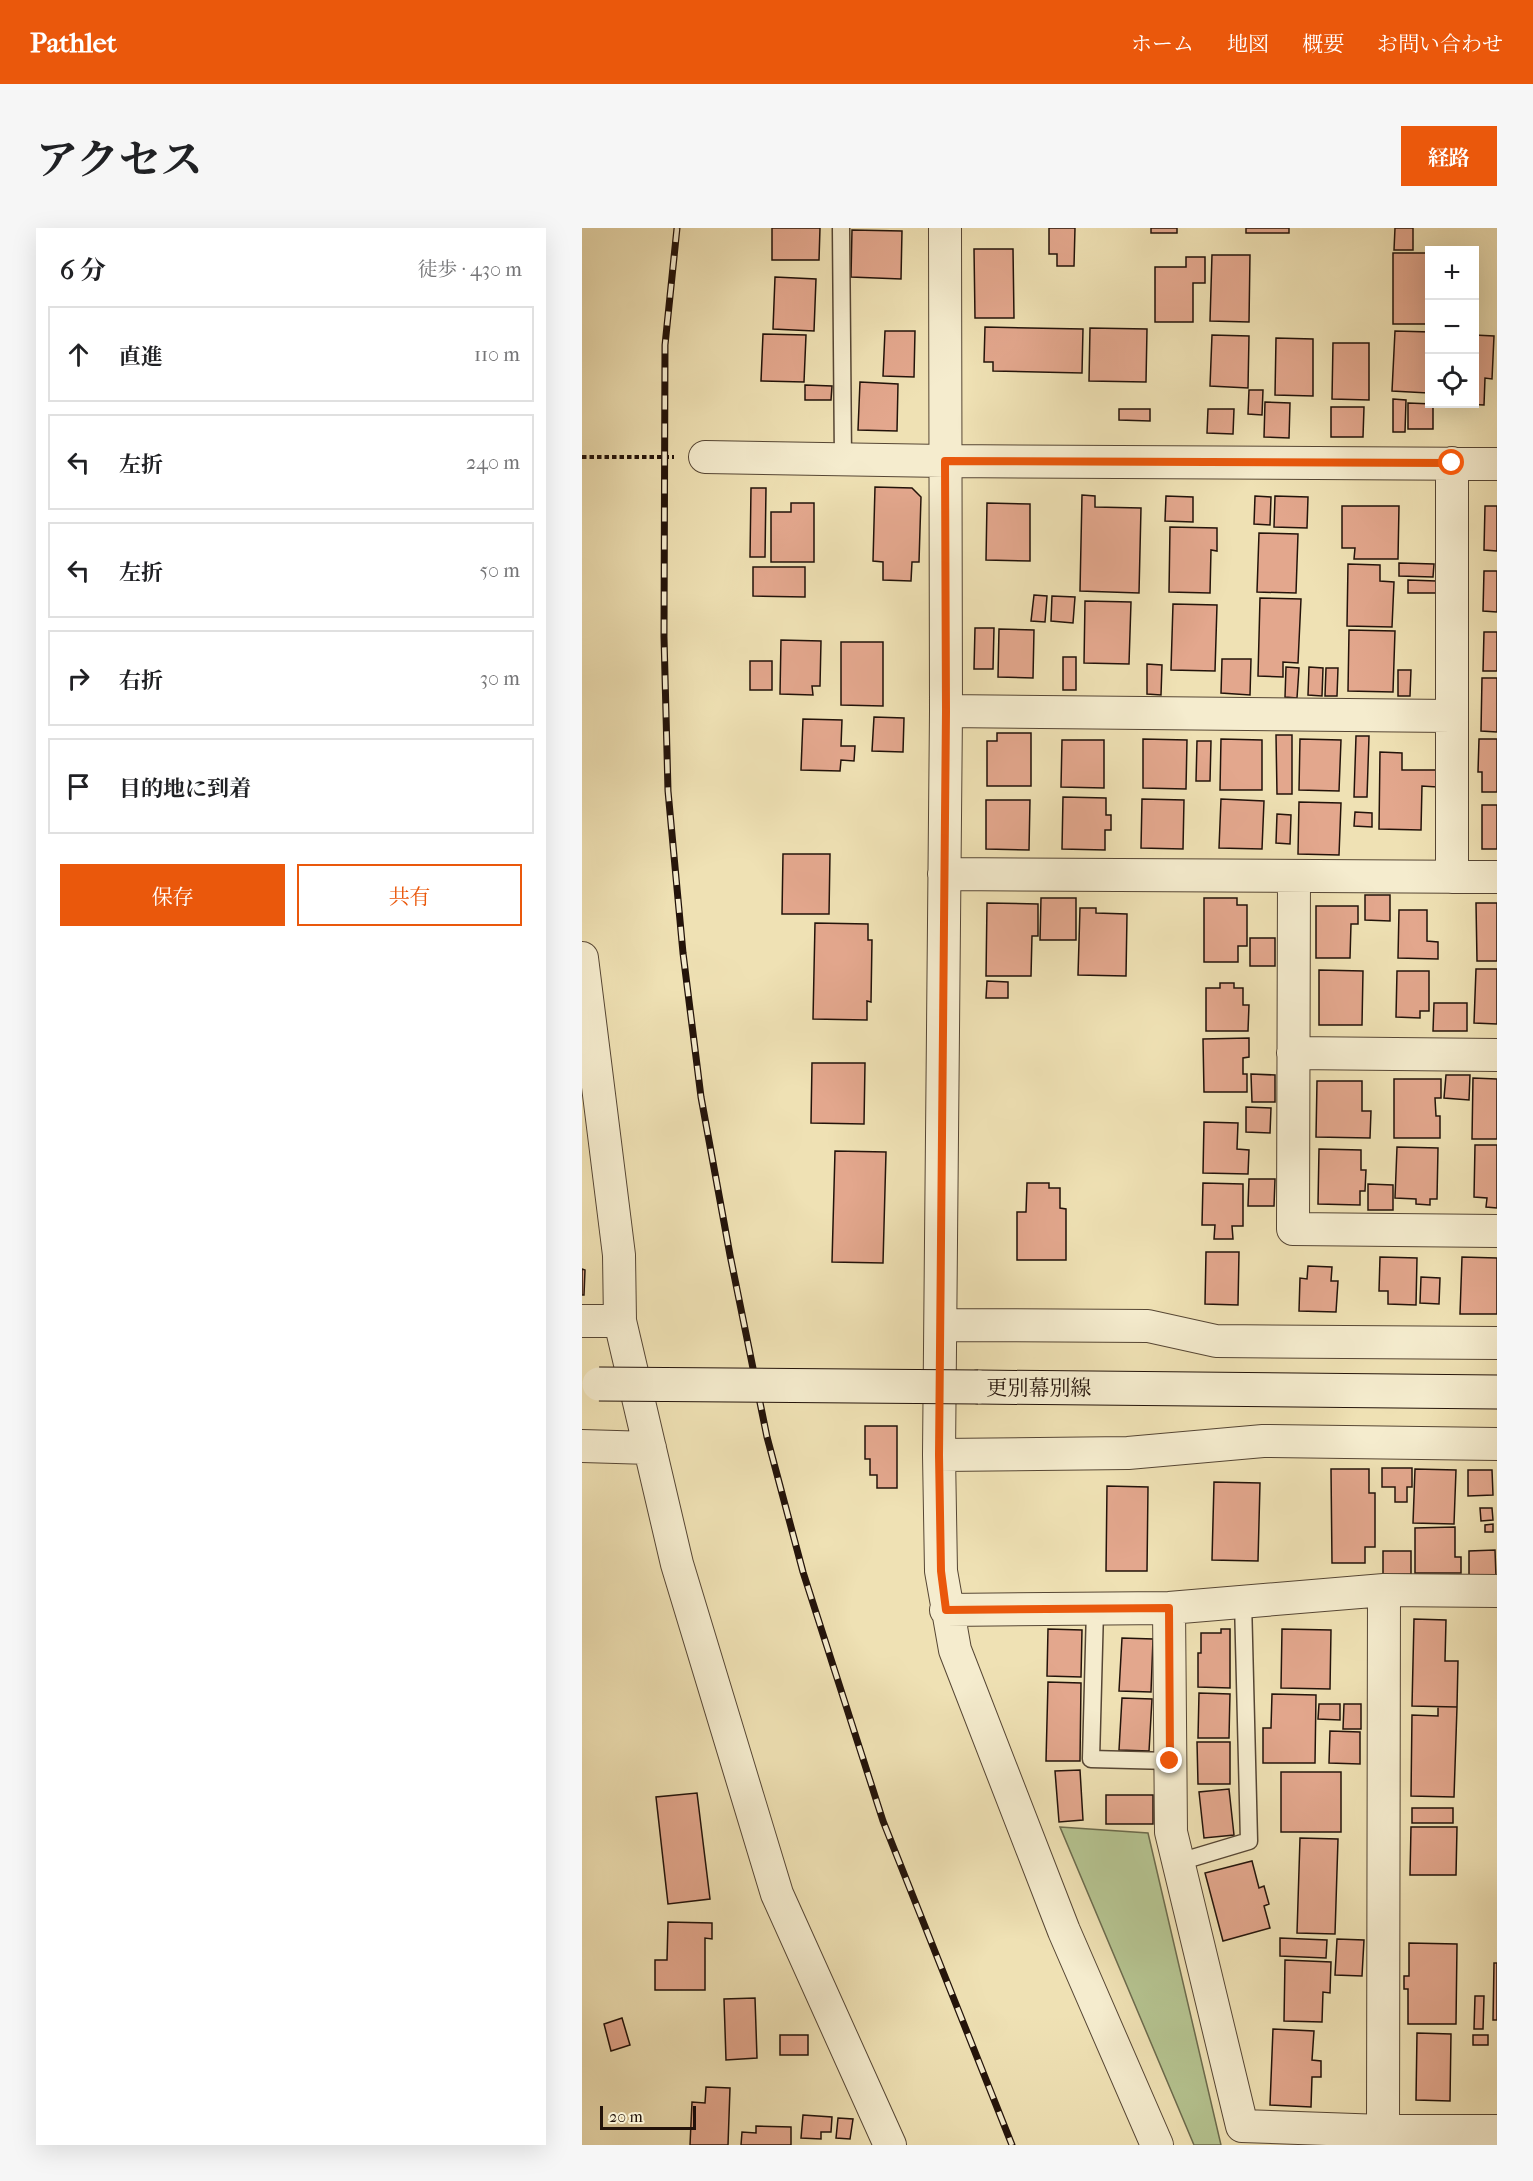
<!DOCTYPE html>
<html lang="ja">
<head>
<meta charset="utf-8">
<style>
	body { margin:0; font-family:"IM FELL French Canon","Noto Serif JP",serif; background:#f6f6f6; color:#202124 }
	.controls { position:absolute; right:18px; top:18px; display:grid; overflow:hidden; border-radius:0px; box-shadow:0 6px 24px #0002 }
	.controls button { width:54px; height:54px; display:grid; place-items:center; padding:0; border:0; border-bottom:2px solid #e0e0e0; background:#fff; color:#202124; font:30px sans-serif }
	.scale { position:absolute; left:18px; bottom:15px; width:96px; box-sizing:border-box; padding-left:6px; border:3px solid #23130a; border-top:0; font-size:16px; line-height:21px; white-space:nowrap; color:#23130a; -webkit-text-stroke:4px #f5ecce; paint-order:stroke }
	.stop { position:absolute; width:18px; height:18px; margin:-14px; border:4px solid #ea580c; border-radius:50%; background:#fff }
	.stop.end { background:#ea580c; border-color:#fff; box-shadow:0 2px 6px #0008 }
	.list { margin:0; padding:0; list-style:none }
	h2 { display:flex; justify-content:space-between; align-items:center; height:78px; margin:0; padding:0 24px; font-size:26px }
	h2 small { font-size:20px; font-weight:400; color:#757577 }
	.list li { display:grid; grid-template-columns:39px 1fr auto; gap:18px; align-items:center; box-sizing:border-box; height:96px; margin:0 12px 12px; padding:0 12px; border:2px solid #e0e0e0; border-radius:0px }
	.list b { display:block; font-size:22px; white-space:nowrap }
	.list em { font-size:20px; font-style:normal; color:#757577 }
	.actions { display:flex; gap:12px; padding:18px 24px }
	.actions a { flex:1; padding:14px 0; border:2px solid #ea580c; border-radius:0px; text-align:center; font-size:21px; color:#ea580c }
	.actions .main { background:#ea580c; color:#fff }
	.icon { flex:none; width:33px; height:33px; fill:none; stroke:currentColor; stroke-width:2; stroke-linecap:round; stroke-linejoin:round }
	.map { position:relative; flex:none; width:915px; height:1917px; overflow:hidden; border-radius:0px }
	header { display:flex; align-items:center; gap:36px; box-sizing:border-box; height:84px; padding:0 30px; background:#ea580c; color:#fff }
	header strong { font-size:28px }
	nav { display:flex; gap:33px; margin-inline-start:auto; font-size:21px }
	.intro { display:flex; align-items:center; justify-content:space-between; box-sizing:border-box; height:144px; padding:0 36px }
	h1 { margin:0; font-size:42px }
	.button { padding:15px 27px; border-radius:0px; background:#ea580c; color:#fff; font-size:21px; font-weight:700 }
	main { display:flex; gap:36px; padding:0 36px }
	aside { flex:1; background:#fff; border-radius:0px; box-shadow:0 6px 24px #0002 }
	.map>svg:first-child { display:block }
	.green { fill:#b5c390; stroke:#6c6b4d; stroke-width:1.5 }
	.building { fill:#e3a78d; stroke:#23130a; stroke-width:1.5 }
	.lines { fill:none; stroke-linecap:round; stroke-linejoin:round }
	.lane-casing { stroke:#564634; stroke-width:19 }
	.street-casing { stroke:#564634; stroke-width:34 }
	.secondary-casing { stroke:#23130a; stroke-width:35 }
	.path { stroke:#23130a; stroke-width:4; stroke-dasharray:4.5 3; stroke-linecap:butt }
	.lane { stroke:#f5ecce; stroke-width:16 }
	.street { stroke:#f5ecce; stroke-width:32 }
	.secondary { stroke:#f5ecce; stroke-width:33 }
	.rail-casing { stroke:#23130a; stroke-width:7 }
	.rail { stroke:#f5ecce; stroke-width:4.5; stroke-dasharray:14; stroke-linecap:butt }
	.secondary-bridge-casing { stroke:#23130a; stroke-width:35; stroke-linecap:butt }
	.secondary-bridge { stroke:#f5ecce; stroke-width:33 }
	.route { stroke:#ea580c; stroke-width:8 }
	.labels { text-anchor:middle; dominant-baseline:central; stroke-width:4.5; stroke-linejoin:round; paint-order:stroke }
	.street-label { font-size:21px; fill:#23130a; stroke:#f5ecce }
</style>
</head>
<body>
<header>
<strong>Pathlet</strong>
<nav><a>ホーム</a><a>地図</a><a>概要</a><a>お問い合わせ</a></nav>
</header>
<div class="intro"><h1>アクセス</h1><a class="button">経路</a></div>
<main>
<aside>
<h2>6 分<small>徒歩 · 430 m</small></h2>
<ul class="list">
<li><svg class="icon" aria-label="ahead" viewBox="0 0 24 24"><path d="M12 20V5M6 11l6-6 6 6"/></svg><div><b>直進</b></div><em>110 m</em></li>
<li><svg class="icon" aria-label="left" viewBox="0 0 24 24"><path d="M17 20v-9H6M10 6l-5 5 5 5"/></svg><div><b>左折</b></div><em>240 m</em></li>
<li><svg class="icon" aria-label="left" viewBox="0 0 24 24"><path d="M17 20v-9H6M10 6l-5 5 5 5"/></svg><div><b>左折</b></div><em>50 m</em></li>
<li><svg class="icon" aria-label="right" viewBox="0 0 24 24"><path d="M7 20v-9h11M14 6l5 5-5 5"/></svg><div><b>右折</b></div><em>30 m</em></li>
<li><svg class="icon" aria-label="arrive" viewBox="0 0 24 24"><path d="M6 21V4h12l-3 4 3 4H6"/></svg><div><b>目的地に到着</b></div></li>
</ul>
<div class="actions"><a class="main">保存</a><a>共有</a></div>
</aside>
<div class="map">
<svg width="915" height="1917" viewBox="0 0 915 1917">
	<rect width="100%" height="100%" fill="#efe1b4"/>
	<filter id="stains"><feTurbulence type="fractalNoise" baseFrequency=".00333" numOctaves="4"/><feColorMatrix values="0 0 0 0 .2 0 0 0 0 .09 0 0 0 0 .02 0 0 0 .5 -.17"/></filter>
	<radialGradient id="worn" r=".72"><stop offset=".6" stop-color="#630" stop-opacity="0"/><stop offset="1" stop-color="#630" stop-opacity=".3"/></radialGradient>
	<!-- green -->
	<path class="green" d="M478,1599l88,6 73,312h-27z"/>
	<!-- building -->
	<path class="building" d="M190,0h48l-1,32h-47z
		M467,0h26l-1,38h-17v-12h-8z
		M569,0h26v5h-26z
		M664,0h43v5h-43z
		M813,0h18v22h-19z
		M270,2l50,1 -1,48 -50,-2z
		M392,21h39l1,69h-39z
		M811,25h35l2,71h-37z
		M630,27h38l-1,67 -39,-1z
		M604,29h19v26h-12v39h-38v-55h31z
		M193,49l41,2 -2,52 -41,-2z
		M403,99l98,2 -1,44 -89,-2v-9h-9z
		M508,100l57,1 -1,53 -57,-1z
		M303,103h30l-1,46 -31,-1z
		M813,103l35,1 -2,61 -36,-2z
		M181,106l43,1 -2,47 -43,-1z
		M630,107l37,1 -1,52 -38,-2z
		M892,107l20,1 -2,43 -7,-1 -1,27 -22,-1h12z
		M694,110l37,1v57l-38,-1z
		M751,115h36v57l-37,-1z
		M278,154l38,2 -1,47 -39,-1z
		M223,157l27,1 -1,14h-26z
		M667,162h14l-1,25 -14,-1z
		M811,171l13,1 -1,32h-12z
		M683,174l25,1 -1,35 -25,-1z
		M826,175l25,1v25h-25z
		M749,179h33l-1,30h-32z
		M537,181h31v12l-31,-1z
		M626,181h26l-1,25 -26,-1z
		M293,259l37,1 9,9 -2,65h-7l-1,19 -28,-1v-18l-10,-1z
		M169,260h15l-1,69h-15z
		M500,267l13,1v11l46,1 -2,85 -59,-2z
		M584,268l27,1v25l-28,-1z
		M673,268l16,1 -1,28 -16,-1z
		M693,268l33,1 -1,31 -33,-1z
		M209,275h23v59h-43v-50h20z
		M405,275l43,1v57l-44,-1z
		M760,278h57l-1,53h-44l1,-11h-13z
		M903,278h12v45l-13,-1z
		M588,299l47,1v23l-6,-1 -1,43 -41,-1z
		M677,305l39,1 -2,59 -39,-1z
		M817,335l35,1 -1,13 -34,-1z
		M766,336l32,1v16l14,1 -2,45 -45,-1z
		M171,339h52v30l-52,-1z
		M902,343h13v41l-14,-1z
		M826,352l28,1v12h-28z
		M452,367l13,1 -2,26 -14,-1z
		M470,368l23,1 -2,26 -22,-2z
		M678,370l41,1 -3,64 -15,-1v15l-25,-1z
		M503,373l46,1 -2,62 -45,-1z
		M591,376l44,1 -2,66 -44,-1z
		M393,400h19l-1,41h-19z
		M417,401l35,1 -1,48 -35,-1z
		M767,402l46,1 -2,61 -45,-1z
		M902,404h13v39h-14z
		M199,412l40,1 -1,45h-8l1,9 -33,-1z
		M259,414h42v64l-42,-1z
		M481,429h13v33h-13z
		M640,431h29l-1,36 -29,-2z
		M168,433h22v29h-22z
		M565,436l15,1 -1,30 -14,-1z
		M704,439l13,1 -2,30 -12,-1z
		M727,439l14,1 -1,28 -14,-1z
		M744,440h12l-1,28h-12z
		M816,442h13l-1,26h-12z
		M900,450h15v54l-16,-1z
		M292,489l30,1 -1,34 -31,-1z
		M221,491l39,1 -1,26h14l-1,15 -13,-1 -1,11 -39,-1z
		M415,505h34v53h-44v-45h10z
		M694,507h16v59h-15z
		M774,508h13l-2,61h-13z
		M561,511l44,1 -1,49 -43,-1z
		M639,511l41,1v50h-42z
		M718,511l41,1 -2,51 -40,-1z
		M897,511h18v53h-15v-20h-4z
		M480,512h42v48l-43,-1z
		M615,513h14l-1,40h-14z
		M798,524l22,1v17h35v17l-15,-1 -1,44 -42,-1z
		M481,569l43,1v17h5v15h-6v20l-43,-1z
		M560,571l42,1 -1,49 -42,-1z
		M639,571l43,2 -2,48 -43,-1z
		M404,572h44l-1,50 -43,-1z
		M717,574l42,1 -2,52 -41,-1z
		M900,577h15v44h-15z
		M773,584l17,1v14l-18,-1z
		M695,586l14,1 -1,29 -14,-1z
		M201,626h47l-1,60h-47z
		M783,667h25v26l-25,-1z
		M459,670h35v42h-36z
		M622,670h33v7h10v41h-9v16h-34z
		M405,675l51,1v32h-6l-1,40h-45z
		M894,675h21v58h-20z
		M734,678h42v18h-7l-1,34h-34z
		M498,680h16v5l31,1 -1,62 -48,-1z
		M817,682h28v31l11,1v17l-40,-1z
		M233,695l53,1v16h4l-1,62 -4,-1v19l-54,-1z
		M668,710h25v28h-25z
		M894,741h21v55l-23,-1z
		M737,742l44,1 -1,54h-43z
		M815,743h32v40h-9v7l-24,-1z
		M405,753l21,1v16h-22z
		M638,755h14v5h9v17h6l-1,26h-42v-43h14z
		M852,775h33v28h-34z
		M667,810v19l-6,1v16h4v18h-43l-1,-53z
		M230,835h53l-1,61 -53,-1z
		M669,846l24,1v27h-23z
		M864,847h24l-1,25 -25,-2z
		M891,850l24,1v60h-25z
		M812,851h47v19h-6l1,18h4v22h-46z
		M735,853h45v30h9l-1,27 -54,-1z
		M664,879l25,1 -1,25 -24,-1z
		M622,894l34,1 -1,26 12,1 -1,24 -45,-1z
		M893,917h22v63l-11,-1 1,-9 -13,-1z
		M815,919l41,1 -1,51h-7v6l-14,-1v-5l-21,-1z
		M737,921l42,1v20h5l-1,21h-5v14l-42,-1z
		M253,923l51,1 -3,111 -51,-1z
		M667,951h26l-1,27h-26z
		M445,955h22v5h11v20l6,1v51h-49v-48h9z
		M621,955l40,1v42h-11l1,13h-19l1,-14h-13z
		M786,956l25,1v25h-25z
		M624,1024h33l-1,53 -33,-1z
		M798,1029l37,1 -1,47 -28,-1v-13h-9z
		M880,1029l35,1v56h-37z
		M726,1038l24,1 -1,14h7l-2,31 -37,-1 1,-33 7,1z
		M0,1041l3,1 -1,25h-2z
		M839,1049l19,1 -1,26 -19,-1z
		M283,1198h32v62h-20v-13h-7v-16h-5z
		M800,1240h30v19h-5v15h-12v-15h-13z
		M749,1241h38v24h6v54h-10v16h-33z
		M833,1241l41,1 -2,54 -41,-1z
		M886,1242h24l1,25 -25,1z
		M632,1254l46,1 -2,78 -46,-1z
		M525,1258l41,1 -1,84h-41z
		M898,1280h12l1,12 -12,1z
		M911,1296v8h-8v-7z
		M873,1299v30h6v16h-46v-45z
		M913,1322l1,27h-27v-26z
		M801,1323h28v23l-28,1z
		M832,1391l32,1 -1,41h13l-1,46 -45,-1z
		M466,1401l34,1 -1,47 -34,-1z
		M639,1401h9v59l-32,-1v-34h3v-20h20z
		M700,1401l49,1 -1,59 -49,-1z
		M540,1410l31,1 -2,53 -32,-1z
		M466,1454l33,1 -1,78h-34z
		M617,1465l31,1 -1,44h-31z
		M690,1466l44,1 -1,68h-52v-35h8z
		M540,1470l30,1 -3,52 -30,-1z
		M737,1476h21v16l-22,-1z
		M762,1476h17v25h-18z
		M856,1479h19l-3,90 -43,-1 1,-81 26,1z
		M748,1503l30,1v32l-31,-1z
		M615,1514h33v42h-32z
		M498,1542l3,50 -24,2 -4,-51z
		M699,1544h60v60h-60z
		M647,1561l5,46 -30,3 -5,-46z
		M115,1565l13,106 -42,5 -12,-107z
		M524,1567h47v29h-47z
		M830,1580h41v15h-41z
		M829,1599h46l-1,48h-46z
		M718,1610l38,1 -3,95 -38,-1z
		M670,1633l7,27 5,-2 5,18 -5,2 6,22 -47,13 -18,-68z
		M86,1694l44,1v16l-7,-1v52h-50v-30h12z
		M698,1710l47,2 -1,18 -46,-2z
		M755,1711l27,1 -2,36 -27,-1z
		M827,1715l48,1 -1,80h-48v-35h-4v-13h5z
		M703,1732l46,2 -1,31 -7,-1 -1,30 -38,-1z
		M912,1735h3v57h-4z
		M893,1768h9l-1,33h-9z
		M173,1770l2,60 -31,2 -2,-61z
		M40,1790l8,27 -19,6 -7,-27z
		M691,1801l41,2 -2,29 9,1v16h-9l-1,30 -41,-2z
		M835,1805l34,1 -1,67 -34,-1z
		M198,1807h28v20h-28z
		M891,1807h15v10h-15z
		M124,1859l24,1 -2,57h-38l2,-43 13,1z
		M221,1887l29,2 -1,15h-10v7l-20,-1z
		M256,1890l15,1 -3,20 -14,-1z
		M174,1898l35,1v18h-50l1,-13 14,1z"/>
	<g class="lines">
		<defs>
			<path id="lane" d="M259,0l2,231
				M513,1381l-4,150 79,2
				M597,1634l70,-21 -6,-240"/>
			<path id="street" d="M363,0l1,483 -7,744 2,116 14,79 109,281 93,214
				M123,229l240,4 552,3
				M364,483l505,5
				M362,646l553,3
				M712,648l-1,353 204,2
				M870,649v-414
				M0,730l37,297 1,66 57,243 100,330 113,251
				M711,825l204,2
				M0,1093h38
				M359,1097l207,1 68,15 281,2
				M0,1218l68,2
				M357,1227l189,-2 135,-12 234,3
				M587,1380l2,224 71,294 141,5h114
				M364,1382l223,-2 215,-18 113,1
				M801,1903l1,-541"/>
			<path id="secondary" d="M396,1159l519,5"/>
		</defs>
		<!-- lane casing -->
		<use href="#lane" class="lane-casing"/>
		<!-- street casing -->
		<use href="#street" class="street-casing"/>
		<!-- secondary casing -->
		<use href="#secondary" class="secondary-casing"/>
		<!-- path -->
		<path class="path" d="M0,229h92"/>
		<!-- lane -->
		<use href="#lane" class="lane"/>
		<!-- street -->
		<use href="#street" class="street"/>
		<!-- secondary -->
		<use href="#secondary" class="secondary"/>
		<defs>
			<path id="rail" d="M95,0l-12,117 -1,292 4,154 15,162 18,144 29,158 37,182 36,135 80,249 129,324"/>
		</defs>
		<!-- rail casing -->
		<use href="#rail" class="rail-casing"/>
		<!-- rail -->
		<use href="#rail" class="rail"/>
		<defs>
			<path id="secondary-bridge" d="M17,1156l379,3"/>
		</defs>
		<!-- secondary-bridge casing -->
		<use href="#secondary-bridge" class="secondary-bridge-casing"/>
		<!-- secondary-bridge -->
		<use href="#secondary-bridge" class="secondary-bridge"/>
	</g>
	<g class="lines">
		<!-- route -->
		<path class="route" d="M588,1533l-1,-153 -223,2 -5,-39 -2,-116 7,-744 -1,-250 507,2"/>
	</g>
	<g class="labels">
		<!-- street labels -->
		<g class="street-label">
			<text x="457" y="1160">更別幕別線</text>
		</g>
	</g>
	<rect width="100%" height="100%" filter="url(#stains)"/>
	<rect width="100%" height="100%" fill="url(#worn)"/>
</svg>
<div class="controls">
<button>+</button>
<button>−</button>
<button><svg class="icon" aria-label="locate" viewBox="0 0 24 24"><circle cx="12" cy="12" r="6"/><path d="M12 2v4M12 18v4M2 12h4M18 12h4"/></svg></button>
</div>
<div class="scale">20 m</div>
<div class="stop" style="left:870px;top:235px"></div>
<div class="stop end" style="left:588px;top:1533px"></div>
</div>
</main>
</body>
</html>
